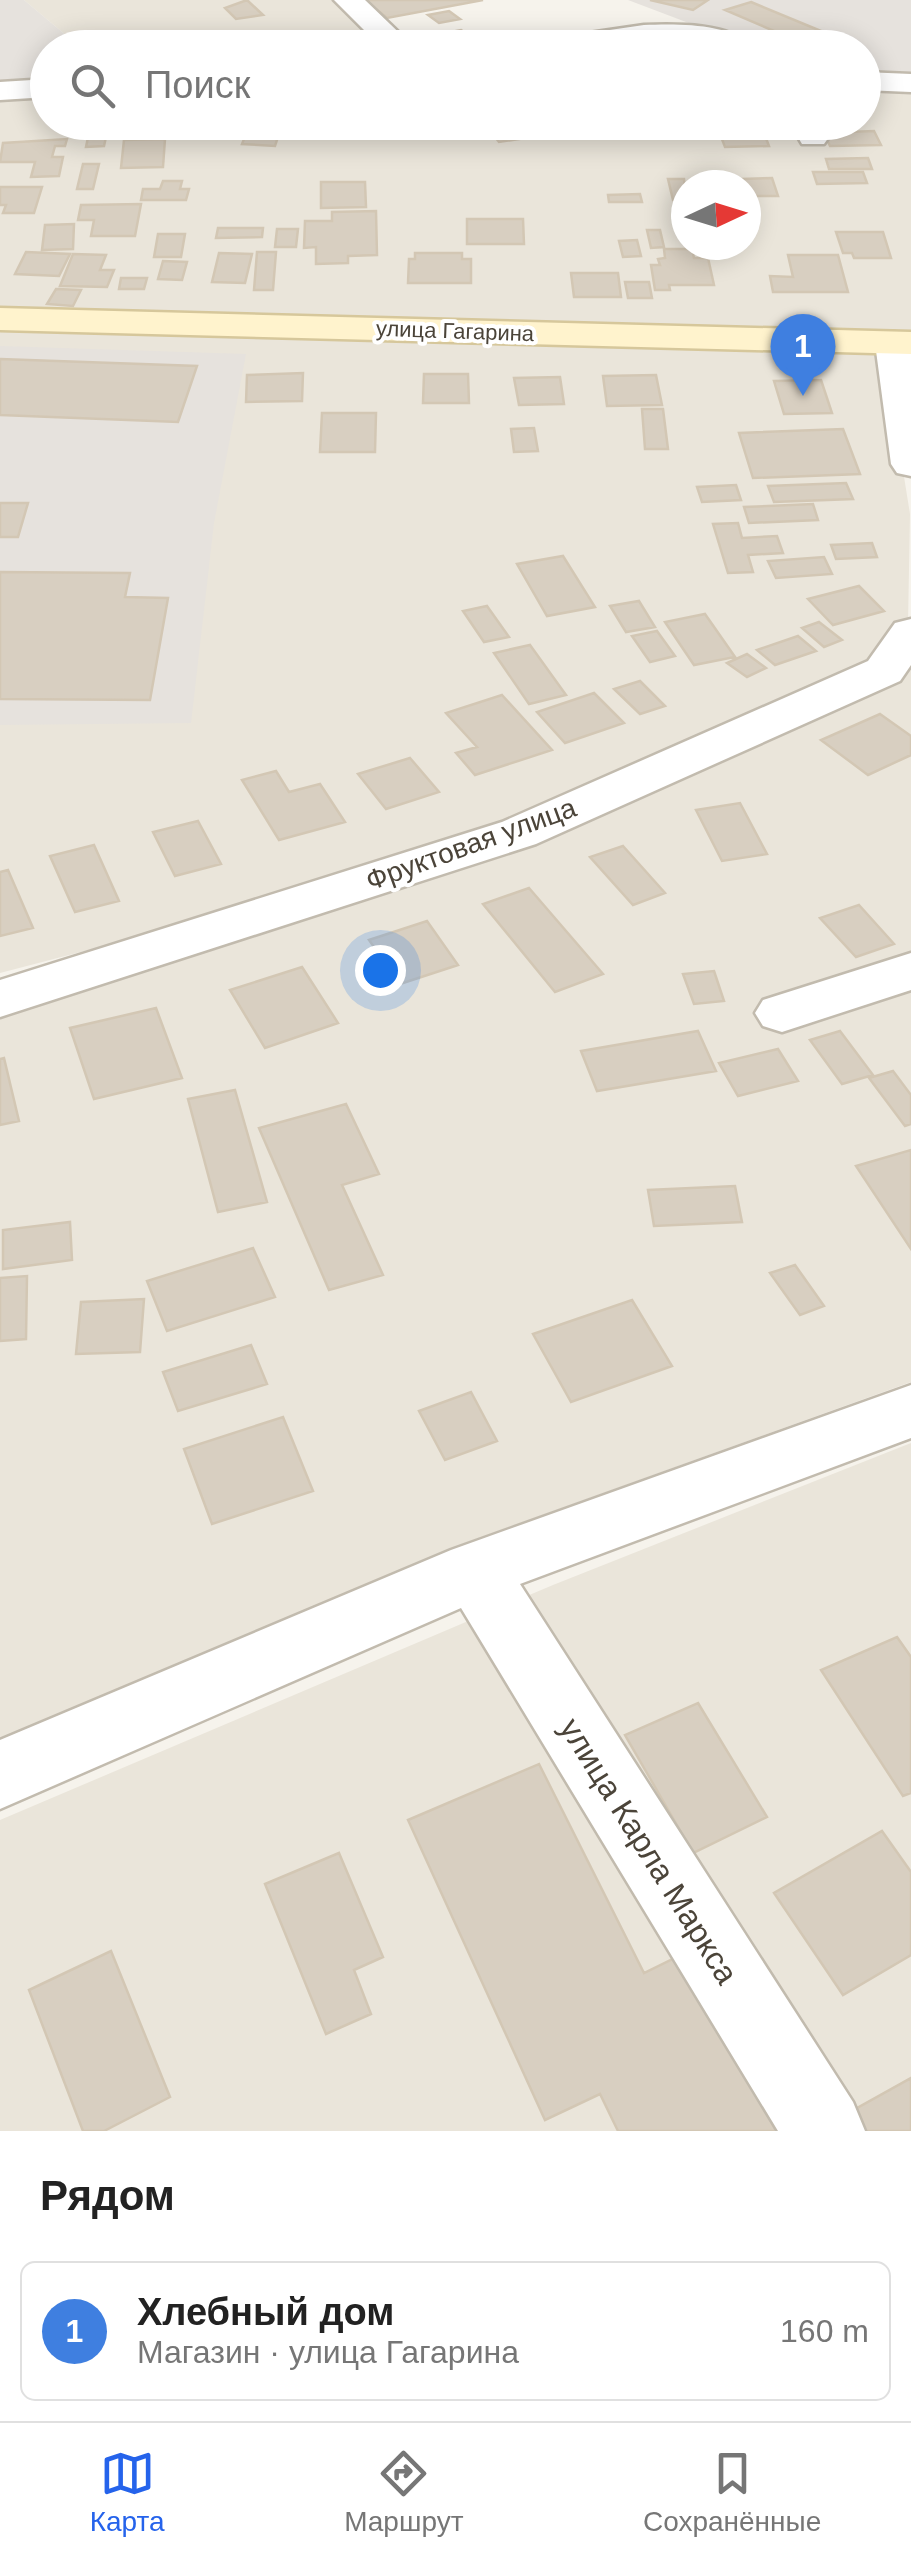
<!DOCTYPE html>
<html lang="ru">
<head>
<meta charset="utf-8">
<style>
	body { margin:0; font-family:Arial,sans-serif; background:#f6f6f6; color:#222 }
	.compass { position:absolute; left:671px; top:170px; width:90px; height:90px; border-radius:50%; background:#fff; box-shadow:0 5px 25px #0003; rotate:86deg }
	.you { position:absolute; left:380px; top:970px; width:35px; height:35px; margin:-25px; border:8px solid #fff; border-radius:50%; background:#1a73e8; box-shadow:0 0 0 15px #1a73e833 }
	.badge { display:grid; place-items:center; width:65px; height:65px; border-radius:50%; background:#2563eb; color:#fff; font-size:32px; font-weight:700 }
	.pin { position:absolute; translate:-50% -82px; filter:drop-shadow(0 2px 5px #0008) }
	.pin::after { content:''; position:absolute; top:52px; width:35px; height:30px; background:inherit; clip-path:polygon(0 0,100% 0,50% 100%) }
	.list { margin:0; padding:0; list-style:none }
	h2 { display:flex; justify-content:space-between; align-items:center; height:130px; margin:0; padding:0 40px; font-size:42px }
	h2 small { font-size:32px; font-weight:400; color:#767676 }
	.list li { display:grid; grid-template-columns:65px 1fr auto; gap:30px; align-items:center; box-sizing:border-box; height:140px; margin:0 20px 20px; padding:0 20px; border:2px solid #e0e0e0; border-radius:15px }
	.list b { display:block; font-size:38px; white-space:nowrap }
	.list p { margin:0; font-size:32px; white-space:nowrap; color:#767676 }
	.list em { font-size:32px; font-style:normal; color:#767676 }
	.icon { flex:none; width:55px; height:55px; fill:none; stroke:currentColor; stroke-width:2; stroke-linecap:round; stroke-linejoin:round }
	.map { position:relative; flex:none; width:911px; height:2131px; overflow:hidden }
	.search { position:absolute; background:#fff; box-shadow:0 5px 25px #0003; left:30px; right:30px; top:30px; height:110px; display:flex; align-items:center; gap:25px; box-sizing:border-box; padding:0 35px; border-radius:55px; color:#767676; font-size:38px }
	.sheet { height:290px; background:#fff }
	nav { display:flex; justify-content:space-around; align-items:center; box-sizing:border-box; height:140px; border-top:2px solid #e0e0e0; background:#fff; font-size:28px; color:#767676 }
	nav a { display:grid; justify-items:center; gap:5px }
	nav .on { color:#2563eb }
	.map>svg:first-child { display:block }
	.residential { fill:#eae5da; fill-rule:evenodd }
	.industrial { fill:#e6e2dd }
	.building { fill:#d8cfc1; stroke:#d3c7b4; stroke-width:2.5 }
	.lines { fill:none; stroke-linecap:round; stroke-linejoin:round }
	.street-casing { stroke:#c2bbae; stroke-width:5 }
	.secondary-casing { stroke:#d6c79b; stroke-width:5 }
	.street { fill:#fff; fill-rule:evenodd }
	.secondary { fill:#fff3cd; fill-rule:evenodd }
	.labels { text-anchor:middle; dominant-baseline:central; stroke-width:8; stroke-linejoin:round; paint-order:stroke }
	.far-street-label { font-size:22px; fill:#4b4439; stroke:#fff }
	.street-label { font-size:28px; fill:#4b4439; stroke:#fff }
	.near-street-label { font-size:32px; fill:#4b4439; stroke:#fff }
</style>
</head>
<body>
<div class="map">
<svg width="911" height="2131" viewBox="0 0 911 2131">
	<rect width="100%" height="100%" fill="#f6f3ec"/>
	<!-- residential -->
	<path class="residential" d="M24,0h309l52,47h-305z
		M864,85l47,2v246l-911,-22v-216l47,-2 1,29h816zM686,185h60v60h-60z
		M0,328l884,24 26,162 -2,110 -37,42 -361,155 -391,121 -119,31z
		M911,653v729l-449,162 -462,198v-728l528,-169 208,-88 160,-81z
		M911,1443v688h-911v-311l553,-235z"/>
	<!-- industrial -->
	<path class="industrial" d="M0,0h24l56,47 -32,1 -1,37 -47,3z
		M628,0h283v78l-47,-1v-29l-112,-1z
		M0,346l246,8 -32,169 -23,200 -191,2z"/>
	<!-- building -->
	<path class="building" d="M247,0l16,15 -27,4 -11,-11z
		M365,0h118l-96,18z
		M650,0h58l-15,10z
		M751,2l99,41 -36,5 -89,-38z
		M449,11l11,8 -21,4 -11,-8z
		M461,30l13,9 10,-2 14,9 -53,2 -15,-12z
		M251,122h32l-8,24 -33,-2z
		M437,122l8,14 -19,2 -8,-15z
		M483,122h42l13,14 -39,6z
		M90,128h18l-4,18 -18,1z
		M874,131l7,14 -51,1 -6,-13z
		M764,133l5,13 -44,1 -5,-13z
		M67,139l-2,7h-10l-3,11h11l-4,19 -28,1 4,-15h-35l3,-19z
		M165,139l-2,28 -42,1 3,-28z
		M868,158l4,11h-43l-3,-10z
		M83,164h16l-6,25h-16z
		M813,172h50l4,11 -50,1z
		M772,178l6,18h-29l-6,-17z
		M668,179h16l2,21h-13z
		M163,181h19l-2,8h9l-3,11h-45l2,-11h17z
		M321,182h44l1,25 -45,1z
		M0,187h42l-8,26h-31l3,-8h-6z
		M640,194l2,8h-33l-1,-7z
		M141,204l-6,32h-44l3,-16h-16l3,-15z
		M376,211l1,44 -29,1v7l-32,1v-17l-12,1 1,-27h27v-9z
		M467,219h56l1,25h-57z
		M74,224l-1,25 -31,1 3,-25z
		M218,228h45l-1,9 -46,1z
		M277,229h21l-2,18h-21z
		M647,230h13l4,17 -13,1z
		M836,232h47l8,26h-37l-2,-5h-9z
		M158,234h27l-4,23h-27z
		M637,240l4,16 -18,1 -4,-16z
		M664,249h28l2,9h14l6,27h-45l1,5h-15l-4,-25h9l-2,-6 7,-1z
		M26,252l44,2 -11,22 -44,-2z
		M257,252h19l-3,38h-19z
		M219,253l33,1 -7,29 -33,-1z
		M415,253h47v6h9v24h-63l1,-24h6z
		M73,254l33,1 -6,15h14l-7,17 -47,-1z
		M788,255h50l10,37h-75l-3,-16 23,1z
		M163,261l24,1 -5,18 -24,-1z
		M571,273h47l3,24h-47z
		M121,278h26l-3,11h-25z
		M625,282h24l3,16h-24z
		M56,289l25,1 -8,16 -26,-2z
		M0,359l197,7 -19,56 -178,-7z
		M303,373l-1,28 -56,1 1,-27z
		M424,374h44l1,29h-46z
		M656,375l6,30 -55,1 -4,-30z
		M560,377l4,27 -45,1 -5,-27z
		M821,380l11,33 -48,1 -10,-33z
		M642,409h21l5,40h-23z
		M322,413h54l-1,39h-55z
		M534,428l4,23 -24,1 -3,-23z
		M843,429l17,45 -107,4 -14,-45z
		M846,483l7,16 -79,3 -6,-16z
		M736,485l5,15 -39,2 -5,-15z
		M0,503h28l-10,34h-18z
		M813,504l5,16 -69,3 -5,-16z
		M738,523l4,15 35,-2 6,17 -35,2 5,17 -25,1 -15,-49z
		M872,543l5,14 -41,2 -5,-14z
		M563,556l32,51 -48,9 -30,-52z
		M824,557l8,17 -56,4 -8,-17z
		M0,572l130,1 -5,24 43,1 -18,102 -150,-1z
		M859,586l25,25 -51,14 -25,-26z
		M639,601l16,26 -29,5 -16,-26z
		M487,606l22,31 -25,5 -21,-31z
		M705,614l30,43 -41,8 -29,-43z
		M819,622l23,18 -18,7 -22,-19z
		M657,631l18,25 -25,6 -18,-26z
		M798,636l18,15 -41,14 -18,-15z
		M530,645l36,50 -37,9 -35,-51z
		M747,654l19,14 -19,9 -20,-14z
		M640,681l25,25 -25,8 -26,-25z
		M594,693l30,30 -59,20 -28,-31z
		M502,695l50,55 -77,25 -19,-22 21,-6 -31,-34z
		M880,714l31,22v19l-43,20 -47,-35z
		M410,758l29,34 -53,17 -28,-35z
		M276,771l13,21 31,-8 25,38 -66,18 -37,-60z
		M740,803l27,51 -45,7 -26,-51z
		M198,821l23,43 -46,12 -22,-44z
		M94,845l25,56 -44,11 -25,-56z
		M623,846l42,47 -32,12 -43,-48z
		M8,870l25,58 -33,8v-64z
		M529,888l74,86 -48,18 -72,-88z
		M859,905l35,39 -38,13 -36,-39z
		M427,921l31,44 -58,19 -31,-44z
		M302,967l36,56 -73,25 -35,-58z
		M714,971l10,30 -30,3 -11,-30z
		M156,1008l26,70 -88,21 -24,-71z
		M698,1031l18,40 -119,20 -16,-40z
		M840,1031l33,44 -31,9 -32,-44z
		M778,1049l20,32 -60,15 -19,-33z
		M4,1058l15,63 -19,4v-66z
		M893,1071l18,24v29l-6,2 -36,-48z
		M235,1090l32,112 -49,10 -30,-113z
		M346,1104l33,70 -37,11 41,90 -54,15 -70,-162z
		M911,1150v99l-55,-83z
		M735,1186l7,36 -88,4 -6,-36z
		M70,1222l2,38 -69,9v-39z
		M253,1248l22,49 -108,34 -20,-50z
		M795,1265l29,41 -24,9 -30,-42z
		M27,1276l-1,63 -26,2v-63z
		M144,1299l-4,53 -64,2 5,-52z
		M632,1300l40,66 -101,36 -38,-68z
		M251,1345l16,39 -89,27 -15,-39z
		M471,1392l26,49 -52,19 -26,-49z
		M283,1417l30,74 -101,33 -28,-75z
		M897,1637l14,20v136l-8,3 -82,-126z
		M698,1703l69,114 -74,36 -68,-118z
		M539,1764l105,209 39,-19 93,177h-158l-18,-37 -55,26 -137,-300z
		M882,1831l29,41v83l-68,40 -69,-102z
		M339,1853l44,104 -29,13 17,44 -45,20 -61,-150z
		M111,1951l59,146 -66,34h-21l-54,-141z
		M911,2078v53h-49l-12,-19z"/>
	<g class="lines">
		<defs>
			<path id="street" d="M334,0h31l50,48h-33z
				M644,25c30,-1 88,-3 109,23l-84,-6 -136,6 4,-6 11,-3z
				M864,72l47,2v18l-47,-2z
				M48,79v18l-48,3v-18z
				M789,122h32l8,15 -5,7h-22z
				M894,332l13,3 4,6v135l-14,-3 -6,-9 -16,-121 6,-8z
				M911,619v46l-11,16 -364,163 -536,173v-37l502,-158 366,-161 27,-38z
				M911,953v37l-129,42 -19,-6 -8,-13 8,-13z
				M911,1385v53l-391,146 333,518 12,29h-87l-317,-523 -461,201v-69l451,-190z"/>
			<path id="secondary" d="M0,308l911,24v22l-911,-24z"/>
		</defs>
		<!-- street casing -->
		<use href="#street" class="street-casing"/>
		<!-- secondary casing -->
		<use href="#secondary" class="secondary-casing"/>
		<!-- street -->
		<use href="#street" class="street"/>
		<!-- secondary -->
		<use href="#secondary" class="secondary"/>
	</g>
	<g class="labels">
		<!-- far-street labels -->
		<g class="far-street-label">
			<text transform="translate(455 331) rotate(2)">улица Гагарина</text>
		</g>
		<!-- street labels -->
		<g class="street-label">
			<text transform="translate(471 844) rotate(-20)">Фруктовая улица</text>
		</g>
		<!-- near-street labels -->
		<g class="near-street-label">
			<text transform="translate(649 1851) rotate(58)">улица Карла Маркса</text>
		</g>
	</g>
</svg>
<svg class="compass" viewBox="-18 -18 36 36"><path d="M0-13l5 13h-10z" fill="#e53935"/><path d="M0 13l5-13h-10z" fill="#767676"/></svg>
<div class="you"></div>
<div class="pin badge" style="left:803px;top:396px;background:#3f7fe0">1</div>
<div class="search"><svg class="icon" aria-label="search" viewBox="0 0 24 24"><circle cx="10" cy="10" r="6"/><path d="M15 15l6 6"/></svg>Поиск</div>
</div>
<section class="sheet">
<h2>Рядом<small></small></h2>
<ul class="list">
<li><span class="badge" style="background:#3f7fe0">1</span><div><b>Хлебный дом</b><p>Магазин · улица Гагарина</p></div><em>160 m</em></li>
</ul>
</section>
<nav>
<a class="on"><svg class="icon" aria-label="map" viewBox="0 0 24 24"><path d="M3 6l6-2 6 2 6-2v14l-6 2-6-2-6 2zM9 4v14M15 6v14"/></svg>Карта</a>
<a><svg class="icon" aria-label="directions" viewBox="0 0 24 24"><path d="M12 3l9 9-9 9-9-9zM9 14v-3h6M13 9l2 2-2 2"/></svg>Маршрут</a>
<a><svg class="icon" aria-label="saved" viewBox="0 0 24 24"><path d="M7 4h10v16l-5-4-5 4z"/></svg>Сохранённые</a>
</nav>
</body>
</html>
